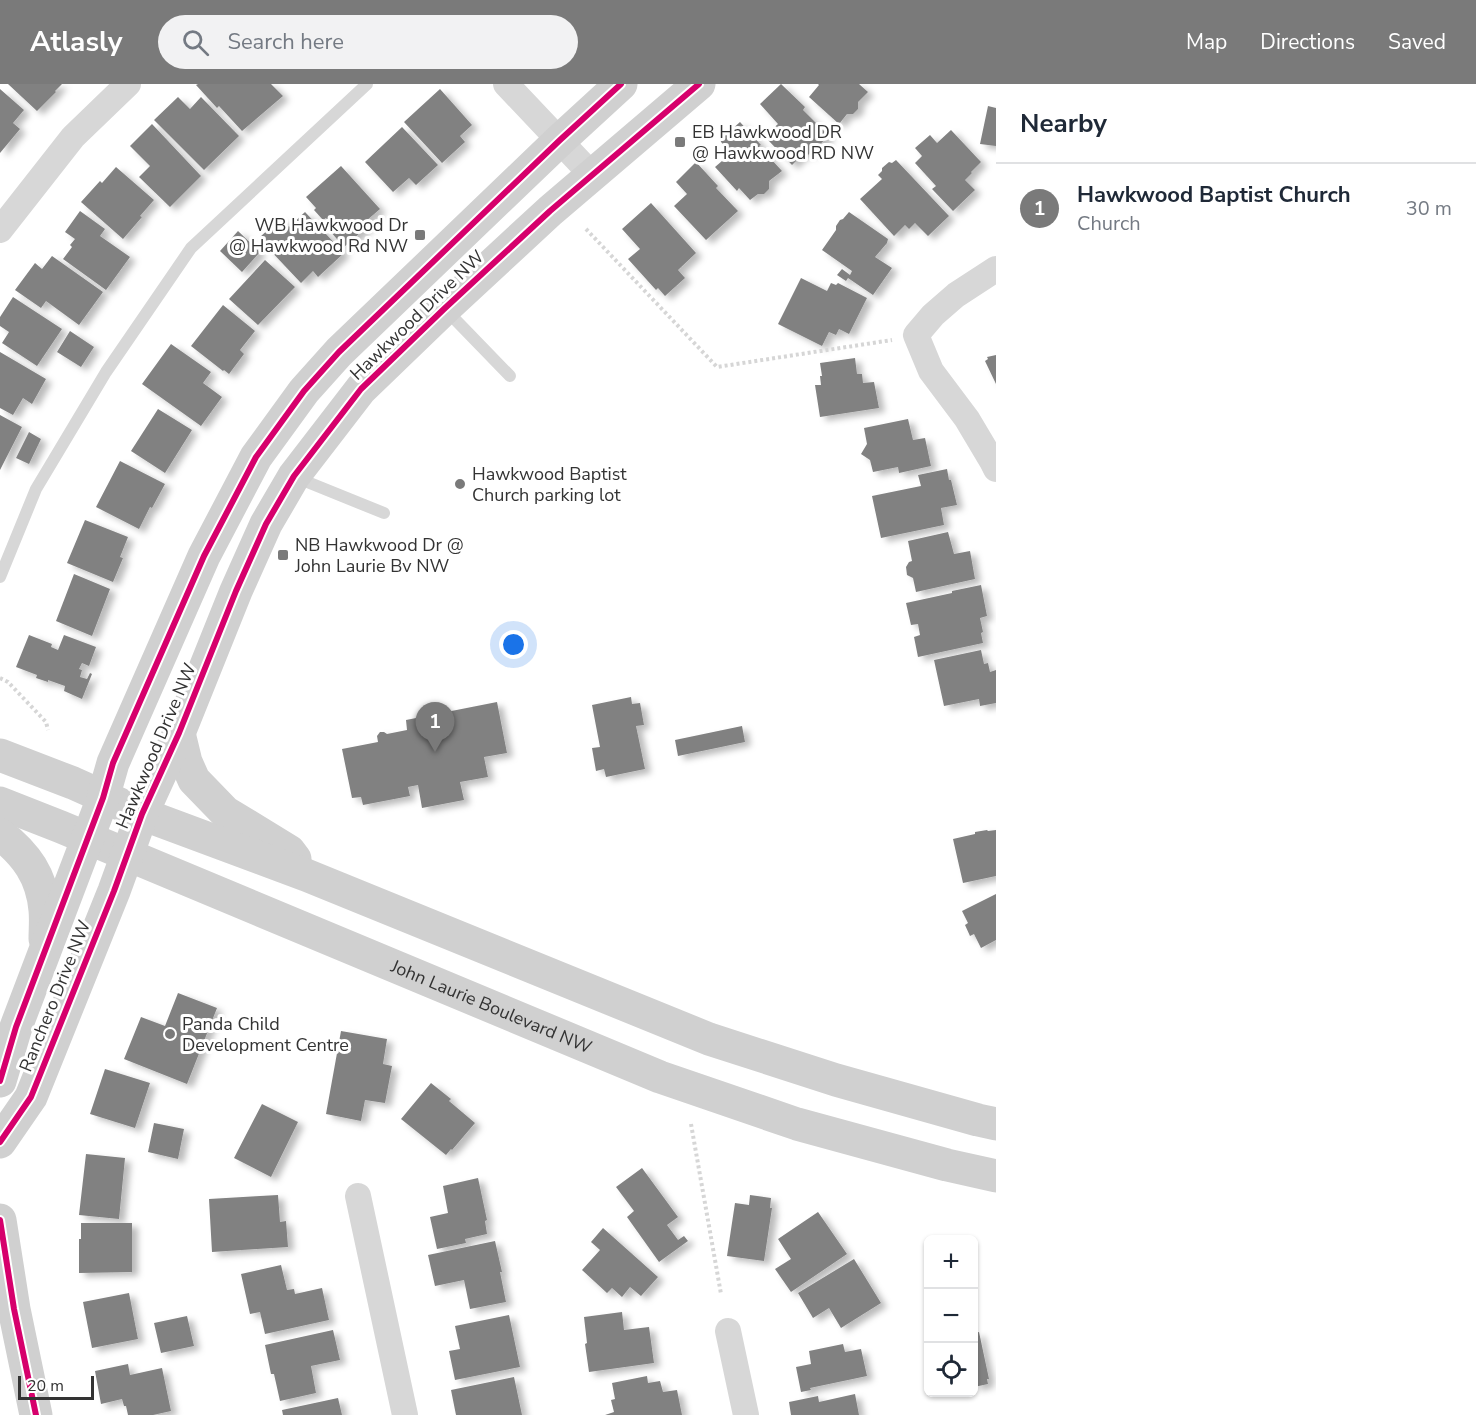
<!DOCTYPE html>
<html lang="en">
<head>
<meta charset="utf-8">
<style>
	body { margin:0; font-family:"Nunito Sans",sans-serif; background:#f2f2f3; color:#1f2937 }
	.controls { position:absolute; right:18px; bottom:18px; display:grid; overflow:hidden; border-radius:9px; box-shadow:0 2px 4px #0004 }
	.controls button { width:54px; height:54px; display:grid; place-items:center; padding:0; border:0; border-bottom:2px solid #e0e1e3; background:#fff; color:#1f2937; font:30px sans-serif }
	.scale { position:absolute; left:18px; bottom:15px; width:76px; box-sizing:border-box; padding-left:6px; border:3px solid #333; border-top:0; font-size:16px; line-height:21px; white-space:nowrap; color:#333; -webkit-text-stroke:4px #fff; paint-order:stroke }
	.you { position:absolute; left:514px; top:561px; width:21px; height:21px; margin:-15px; border:4px solid #fff; border-radius:50%; background:#1a73e8; box-shadow:0 0 0 9px #1a73e833 }
	.badge { display:grid; place-items:center; width:39px; height:39px; border-radius:50%; background:#7a7a7a; color:#fff; font-size:20px; font-weight:700 }
	.pin { position:absolute; translate:-50% -50px; filter:drop-shadow(0 2px 3px #0008) }
	.pin::after { content:''; position:absolute; top:32px; width:21px; height:18px; background:inherit; clip-path:polygon(0 0,100% 0,50% 100%) }
	.list { margin:0; padding:0; list-style:none }
	h2 { display:flex; justify-content:space-between; align-items:center; height:78px; margin:0; padding:0 24px; font-size:26px }
	h2 small { font-size:20px; font-weight:400; color:#747a83 }
	.list li { display:grid; grid-template-columns:39px 1fr auto; gap:18px; align-items:center; box-sizing:border-box; height:90px; padding:0 24px; border-top:2px solid #e0e1e3 }
	.list b { display:block; font-size:22px; white-space:nowrap }
	.list p { margin:0; font-size:20px; white-space:nowrap; color:#747a83 }
	.list em { font-size:20px; font-style:normal; color:#747a83 }
	.icon { flex:none; width:33px; height:33px; fill:none; stroke:currentColor; stroke-width:2; stroke-linecap:round; stroke-linejoin:round }
	.map { position:relative; flex:none; width:996px; height:1331px; overflow:hidden }
	header { display:flex; align-items:center; gap:36px; box-sizing:border-box; height:84px; padding:0 30px; background:#7a7a7a; color:#fff }
	header strong { font-size:28px }
	nav { display:flex; gap:33px; margin-inline-start:auto; font-size:21px }
	.search { width:420px; height:54px; background:#f2f2f3; display:flex; align-items:center; gap:15px; box-sizing:border-box; padding:0 21px; border-radius:33px; color:#747a83; font-size:22px }
	main { display:flex }
	aside { flex:1; background:#fff }
	.map>svg:first-child { display:block }
	.building { fill:#818181; filter:url(#shadow) }
	.lines { fill:none; stroke-linecap:round; stroke-linejoin:round }
	.path { stroke:#d6d6d6; stroke-width:4; stroke-dasharray:3 3; stroke-linecap:butt }
	.lane { stroke:#d7d7d7; stroke-width:12 }
	.street { stroke:#d7d7d7; stroke-width:26 }
	.secondary { stroke:#d0d0d0; stroke-width:33 }
	.cycleway-casing { stroke:#fff; stroke-width:10 }
	.cycleway { stroke:#d6006c; stroke-width:6 }
	.poi-dot { fill:#7a7a7a; stroke:#fff; stroke-width:2 }
	.labels { text-anchor:middle; dominant-baseline:central; stroke-width:6; stroke-linejoin:round; paint-order:stroke }
	.poi-label { font-size:18px; fill:#333; stroke:#fff; text-anchor:start }
	.street-label { font-size:18px; fill:#333; stroke:#fff }
</style>
</head>
<body>
<header>
<strong>Atlasly</strong>
<div class="search"><svg class="icon" aria-label="search" viewBox="0 0 24 24"><circle cx="10" cy="10" r="6"/><path d="M15 15l6 6"/></svg>Search here</div>
<nav><a>Map</a><a>Directions</a><a>Saved</a></nav>
</header>
<main>
<div class="map">
<svg width="996" height="1331" viewBox="0 0 996 1331">
	<defs>
		<filter id="shadow"><feDropShadow dx="6" dy="4" stdDeviation="3" flood-color="#0004"/></filter>
	</defs>
	<rect width="100%" height="100%" fill="#fff"/>
	<!-- building -->
	<path class="building" d="M8,0h54l-7,7 1,1 -19,19z
		M198,0h73l12,12 -41,35 -23,-25 -2,2 -21,-23z
		M781,0l24,23 -2,3 26,26 -21,19 -3,-3 -13,13 -24,-25 1,-1v-7l9,-8 -18,-20z
		M818,0h41l9,8 -10,10v7l-5,5h-6l-8,10 -30,-27 10,-12z
		M0,5l24,21 -11,13 7,6 -20,24z
		M440,5l32,36 -12,11 5,6 -23,21 -38,-41z
		M178,13l12,12 11,-12 38,39 -35,34 -50,-50z
		M988,22l8,2v38l-16,-2z
		M740,38l21,23 -2,1 23,25 -13,10v8l-5,5h-6l-8,6 -11,-12 -2,3 -22,-24 14,-12 -9,-15z
		M152,40l49,52 -31,31 -31,-30 11,-11 -20,-20z
		M402,43l36,38 -22,20 -7,-7 -16,14 -28,-30z
		M951,46l30,32 -10,10 1,1 -7,7 10,10 -22,21 -21,-22 4,-3 -21,-23 7,-7 -7,-8 15,-13 7,8z
		M896,76l53,56 -21,20 -13,-13 -6,6 -4,-4 -11,11 -34,-37 22,-20 -4,-4 4,-4v-3l7,-6 3,1z
		M696,78l22,24 -2,2 22,23 -32,29 -32,-34 13,-12 -11,-12z
		M341,82l39,43 -14,12 3,4 -25,22 -15,-17 4,-3 -7,-9 -3,2 -9,-10 2,-2 -10,-11z
		M116,83l38,33 -14,16 2,1 -19,22 -42,-37 19,-21 2,2z
		M651,119l45,50 -18,17 7,8 -20,18 -7,-8 -2,2 -28,-31 12,-10 -18,-20z
		M80,127l25,18 -5,7 30,21 -24,33 -43,-31 9,-12 -2,-2 5,-6 -10,-7z
		M305,128l39,41 -26,24 -5,-6 -12,12 -34,-36 2,-1 -9,-9 21,-19 8,9z
		M849,128l39,27 -1,4 -12,14 17,11 -19,27 -25,-17 -2,3 -9,-6 5,-6 8,6 2,-4 -30,-21 14,-20v-4l4,-6 3,-1z
		M238,147l22,21 -18,20 -22,-21z
		M52,172l51,36 -24,33 -33,-24 -5,7 -26,-18 20,-27 7,6z
		M265,176l30,27 -37,38 -29,-26z
		M801,194l26,13 4,-8 5,2 2,-2 29,15 -18,36 -10,-5 -3,6 -7,-3 -7,14 -44,-22z
		M13,213l49,32 -25,37 -35,-23 7,-11 -9,-6v-9z
		M223,221l32,26 -15,19 4,4 -15,20 -5,-4 -1,1 -32,-25z
		M70,247l24,16 -13,20 -24,-15z
		M171,260l40,28 -8,11 19,14 -21,29 -59,-42z
		M0,268l46,27 -14,25 -9,-6 -10,17 -13,-7z
		M996,271v29l-11,-23 3,-2 -1,-2z
		M855,274l2,16h5l1,9 11,-1 5,26 -59,9 -5,-32h6l-1,-9h2l-2,-13z
		M158,325l34,21 -27,43 -34,-22z
		M0,331l22,12 -22,43z
		M908,335l5,21 12,-2 6,28 -32,7 -1,-6 -25,5 -3,-12 -9,-6 6,-10 -3,-16z
		M29,348l12,7 -12,25 -13,-6z
		M120,377l45,23 -13,24 -2,-1 -11,22 -43,-22z
		M947,385l2,11h2l6,25 -16,3 3,17 -63,13 -9,-42 49,-10 -3,-11z
		M85,436l43,17 -8,20 3,1 -10,24 -46,-19z
		M948,448l6,22 16,-3 5,28 -59,13 -3,-14 -6,-3 -1,-8 3,-5 3,-1 -4,-20z
		M74,490l36,15 -18,47 -36,-15z
		M981,501l6,31 -7,2 3,14 -2,1 2,10 -65,14 -4,-20 6,-2 -2,-11 -7,1 -5,-22 46,-10v-2z
		M29,551l23,9 -1,3 7,3 6,-15 32,12 -7,19 -7,-3 -3,6 3,1 -2,7 7,2 3,-6 2,1 -10,25 -18,-8 1,-5 -17,-6v2l-12,-4 1,-3 -21,-8z
		M981,566l3,14 4,-1 2,9 6,-2v33l-16,3 -1,-7 -35,7 -10,-46z
		M631,613l1,7 8,-1 4,22 -8,1 9,43 -39,8 -2,-8 -8,2 -4,-23 8,-1 -8,-42z
		M497,618l10,51 -23,4 4,20 -28,5 4,18 -42,8 -4,-23 -10,2 2,9 -47,9 -2,-8 -9,1 -10,-49 36,-7 -1,-6 3,-4h4l3,2 20,-4 -1,-10z
		M742,642l3,16 -67,14 -3,-16z
		M987,746l1,1 8,-1v46l-33,7 -10,-44 22,-5v-2z
		M996,810v46l-15,8 -7,-14 -4,2 -5,-11 3,-2 -6,-12z
		M178,909l39,15 -30,76 -63,-25 17,-42 24,9z
		M341,947l46,8 -4,25 9,2 -7,37 -20,-3 -4,21 -35,-7z
		M105,985l45,14 -15,45 -45,-14z
		M431,999l20,16 -2,2 26,22 -23,27 -1,-1 -5,6 -45,-36z
		M262,1020l36,18 -27,55 -37,-19z
		M154,1039l30,6 -6,30 -30,-7z
		M86,1070l39,4 -6,61 -40,-4z
		M642,1084l36,49 -11,8 11,15 6,-4 4,5 -29,21 -32,-45 7,-6 -18,-24z
		M478,1094l9,42 -2,1 2,13 -22,5 1,4 -29,6 -7,-32 18,-4 -5,-27z
		M278,1111l2,27 6,-1 2,26 -76,5 -3,-53z
		M750,1111l21,3 -1,10h2l-8,53 -37,-5 8,-53 14,2z
		M818,1128l29,42 -56,38 -16,-23 16,-10 -13,-20z
		M81,1139h51v49l-53,1v-34h2z
		M603,1144l55,49 -17,19 -11,-9 -8,10 -10,-9 -5,5 -25,-23 18,-20 -9,-8z
		M495,1157l7,31h-2l6,30 -36,7 -6,-29 -29,6 -7,-31z
		M854,1175l27,44 -40,25 -12,-20 -16,10 -15,-25z
		M281,1181l6,25 7,-1 1,5 27,-6 7,32 -64,14 -5,-22 -10,2 -9,-40z
		M129,1209l9,46 -46,9 -9,-46z
		M622,1228l2,18 25,-3 5,36 -65,9 -4,-28 2,-1 -3,-26z
		M509,1231l11,52 -65,13 -6,-29 11,-2 -5,-23z
		M187,1232l7,30 -33,7 -7,-30z
		M333,1246l7,30 -29,6 5,27 -36,8 -6,-27h-3l-6,-29z
		M979,1248l10,47h-2l1,5 -14,3v-54z
		M843,1260l2,8 16,-3 6,27 -57,12 1,2 -10,2 -5,-25 15,-3 -2,-13z
		M128,1280l2,11 32,-7 9,43 -18,4h-25l-2,-9h-2l-2,-7 -21,5 -6,-33z
		M647,1292l1,7 12,-2 3,11 14,-2 5,25h-77l9,-3 -3,-12 4,-1 -3,-16z
		M514,1293l8,38h-66l-5,-25z
		M855,1310l4,21h-68l-2,-13 29,-6 1,6z
		M338,1314l4,17h-59l-1,-5z"/>
	<g class="lines">
		<!-- path -->
		<path class="path" d="M586,145l131,138 175,-27
			M0,594l8,4 38,40 2,8
			M691,1040l30,170"/>
		<!-- lane -->
		<path class="lane" d="M445,225l65,67
			M295,393l89,36
			M0,493l36,-88 70,-117 85,-124 176,-164"/>
		<!-- street -->
		<path class="street" d="M506,0l86,91
			M0,146l73,-93 55,-53
			M996,185l-40,26 -23,20 -17,20 15,36 36,48 25,42 4,8
			M358,1112l47,219
			M728,1247l18,84"/>
		<!-- secondary -->
		<g class="secondary">
			<path d="M179,649l7,29 8,18 31,32 64,39 6,8"/>
			<path d="M0,671l73,28 69,31 164,61 403,164 127,41 142,40 18,4"/>
			<path id="s1" d="M0,719l61,24 599,250 137,47 150,41 49,11"/>
			<path d="M0,750c26,20 42,42 45,76 1,10 0,20 0,29"/>
			<path d="M0,997l16,-54 87,-229 10,-35 91,-207 52,-99 48,-66 35,-39 221,-212 61,-56"/>
			<path d="M0,1058l31,-45 83,-206 28,-77 37,-81 57,-142 30,-67 28,-48 67,-87 83,-80 106,-98 149,-127"/>
			<path d="M0,1136l14,89 22,106"/>
		</g>
		<defs>
			<path id="cycleway" d="M0,997l16,-54 87,-229 10,-35 91,-207 52,-99 48,-66 35,-39 221,-212 61,-56
				M0,1058l31,-45 83,-206 28,-77 37,-81 57,-142 30,-67 28,-48 67,-87 83,-80 106,-98 149,-127
				M0,1136l14,89 22,106"/>
		</defs>
		<!-- cycleway casing -->
		<use href="#cycleway" class="cycleway-casing"/>
		<!-- cycleway -->
		<use href="#cycleway" class="cycleway"/>
	</g>
	<!-- markers -->
	<g class="poi-dot">
		<rect x="674" y="52" width="12" height="12" rx="3"/>
		<rect x="414" y="145" width="12" height="12" rx="3"/>
		<circle cx="460" cy="400" r="6"/>
		<rect x="277" y="465" width="12" height="12" rx="3"/>
		<circle cx="170" cy="950" r="6"/>
	</g>
	<g class="labels">
		<!-- poi labels -->
		<g class="poi-label">
			<text x="692" y="48">EB Hawkwood DR<tspan x="692" dy="21">@ Hawkwood RD NW</tspan></text>
			<text x="408" y="141" text-anchor="end">WB Hawkwood Dr<tspan x="408" dy="21">@ Hawkwood Rd NW</tspan></text>
			<text x="472" y="390">Hawkwood Baptist<tspan x="472" dy="21">Church parking lot</tspan></text>
			<text x="295" y="461">NB Hawkwood Dr @<tspan x="295" dy="21">John Laurie Bv NW</tspan></text>
			<text x="182" y="940">Panda Child<tspan x="182" dy="21">Development Centre</tspan></text>
		</g>
		<!-- street labels -->
		<g class="street-label">
			<text transform="translate(417 231) rotate(-44)">Hawkwood Drive NW</text>
			<text transform="translate(156 662) rotate(-67)">Hawkwood Drive NW</text>
			<text transform="translate(55 912) rotate(-68)">Ranchero Drive NW</text>
			<text stroke="none"><textPath href="#s1" startOffset="532">John Laurie Boulevard NW</textPath></text>
		</g>
	</g>
</svg>
<div class="controls">
<button>+</button>
<button>−</button>
<button><svg class="icon" aria-label="locate" viewBox="0 0 24 24"><circle cx="12" cy="12" r="6"/><path d="M12 2v4M12 18v4M2 12h4M18 12h4"/></svg></button>
</div>
<div class="scale">20 m</div>
<div class="you"></div>
<div class="pin badge" style="left:435px;top:668px">1</div>
</div>
<aside>
<h2>Nearby<small></small></h2>
<ul class="list">
<li><span class="badge">1</span><div><b>Hawkwood Baptist Church</b><p>Church</p></div><em>30 m</em></li>
</ul>
</aside>
</main>
</body>
</html>
